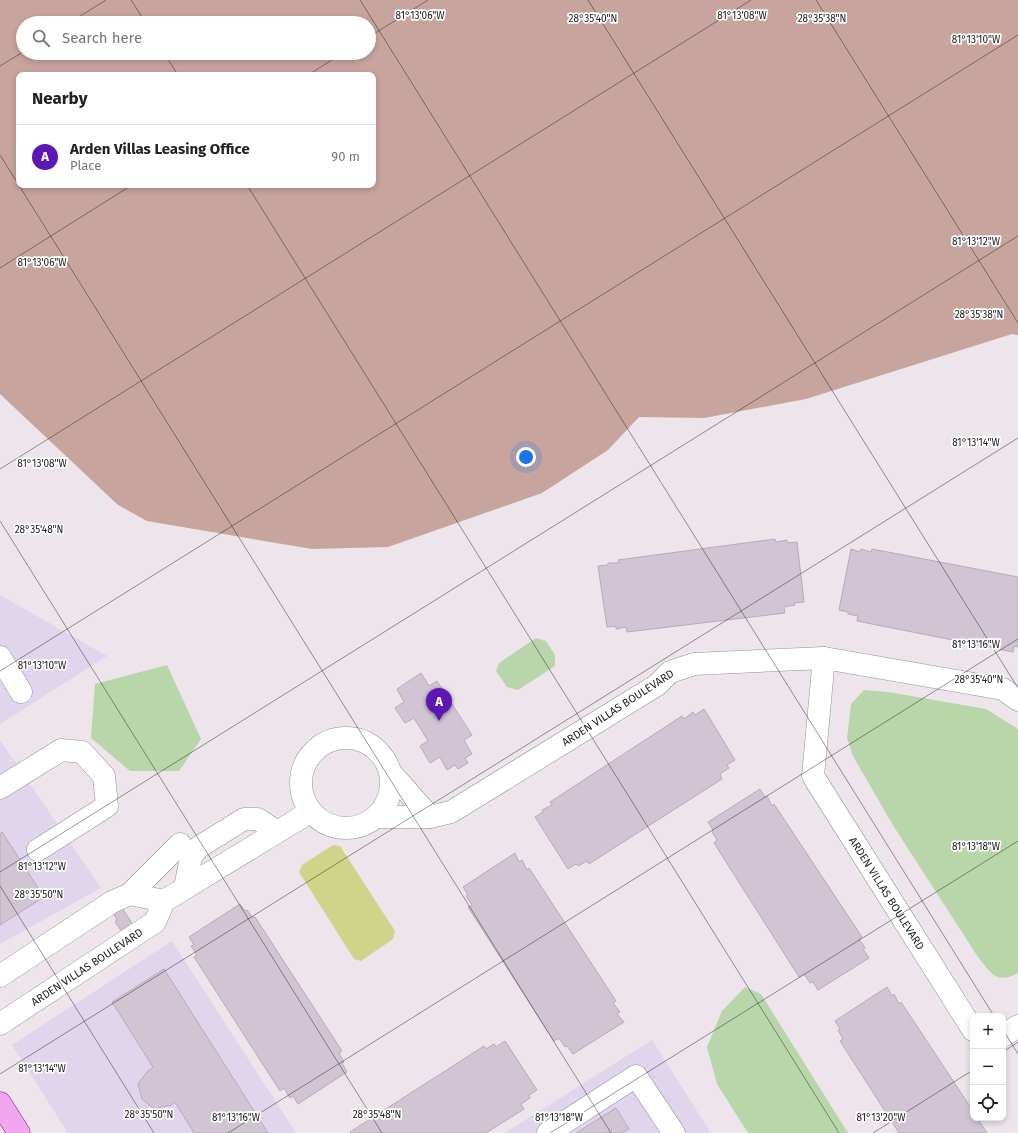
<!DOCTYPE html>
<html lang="en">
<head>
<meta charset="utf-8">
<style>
	body { margin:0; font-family:"Fira Sans",sans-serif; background:#f6f6f6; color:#222 }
	.controls { position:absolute; right:12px; bottom:12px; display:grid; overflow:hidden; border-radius:8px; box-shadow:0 2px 6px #0003 }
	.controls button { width:36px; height:36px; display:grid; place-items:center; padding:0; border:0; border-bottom:1px solid #e0e0e0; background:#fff; color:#222; font:20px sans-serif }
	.you { position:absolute; left:526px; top:457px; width:14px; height:14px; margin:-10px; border:3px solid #fff; border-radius:50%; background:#1a73e8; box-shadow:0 0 0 6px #1a73e833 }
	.badge { display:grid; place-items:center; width:26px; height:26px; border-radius:50%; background:#5c17b4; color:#fff; font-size:13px; font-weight:700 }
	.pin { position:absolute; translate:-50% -33px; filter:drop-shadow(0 1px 2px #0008) }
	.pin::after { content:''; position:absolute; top:21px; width:14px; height:12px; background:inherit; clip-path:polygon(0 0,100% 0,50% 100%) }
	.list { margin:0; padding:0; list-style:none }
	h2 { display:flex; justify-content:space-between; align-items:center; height:52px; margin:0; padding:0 16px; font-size:17px }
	h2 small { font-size:13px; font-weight:400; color:#767676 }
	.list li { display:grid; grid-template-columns:26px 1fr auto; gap:12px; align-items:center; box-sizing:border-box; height:64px; padding:0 16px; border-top:1px solid #e0e0e0 }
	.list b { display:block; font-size:15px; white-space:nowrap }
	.list p { margin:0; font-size:13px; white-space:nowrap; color:#767676 }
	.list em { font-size:13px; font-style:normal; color:#767676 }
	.icon { flex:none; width:22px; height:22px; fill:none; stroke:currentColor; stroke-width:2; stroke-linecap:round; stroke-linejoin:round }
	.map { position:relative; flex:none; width:1018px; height:1133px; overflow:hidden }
	.search { position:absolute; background:#fff; box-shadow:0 2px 6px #0003; left:16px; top:16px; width:360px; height:44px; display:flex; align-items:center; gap:10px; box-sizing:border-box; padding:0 14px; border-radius:22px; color:#767676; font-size:15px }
	.panel { position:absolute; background:#fff; box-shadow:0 2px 6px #0003; left:16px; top:72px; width:360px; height:116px; border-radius:8px }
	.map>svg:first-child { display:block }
	.commercial { fill:#e0d5ec }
	.forest { fill:#c8a49e; fill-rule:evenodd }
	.pitch { fill:#d0d48b }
	.water { fill:#b8d6aa }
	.building { fill:#d1c5d3; stroke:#bba8bd }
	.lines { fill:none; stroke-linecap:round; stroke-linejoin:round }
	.minor-casing { stroke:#949494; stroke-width:23 }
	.major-casing { stroke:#861179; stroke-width:23 }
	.minor { stroke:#fff; stroke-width:22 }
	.major { stroke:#f1a6f0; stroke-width:22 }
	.ticks { fill:none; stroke:#1d1d1d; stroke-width:1; stroke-opacity:0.45 }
	.labels { text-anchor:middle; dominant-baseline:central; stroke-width:3.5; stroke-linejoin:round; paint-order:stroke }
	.street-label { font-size:11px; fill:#1d1d1d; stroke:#fff }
	.ticks-label { font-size:10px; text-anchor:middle; fill:#1d1d1d; stroke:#fff; stroke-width:3.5; stroke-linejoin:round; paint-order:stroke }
</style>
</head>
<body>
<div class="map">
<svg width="1018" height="1133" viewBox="0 0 1018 1133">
	<rect width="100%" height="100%" fill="#ede4ec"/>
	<!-- commercial -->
	<path class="commercial" d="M0,595l107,61 -107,68z
		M0,740l101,148 -101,56z
		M172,941l124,192h-228l-56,-88z
		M652,1040l59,93h-206z"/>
	<!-- forest -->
	<path class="forest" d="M0,0h1018v335l-6,-1 -206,65 -102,19 -65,-1 -31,33 -66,43 -154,54 -76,2 -165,-28 -29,-16 -118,-111zM23,23h346v30h-346zM19,75h354v110h-354z"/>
	<!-- pitch -->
	<path class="pitch" d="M333,845l7,1 55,85 -2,8 -32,22 -7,-2 -55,-87 3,-7z"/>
	<!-- water -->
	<path class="water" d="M536,638l10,3 9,14v11l-37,24 -11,-3 -11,-16 3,-8z
		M167,665l34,74 -22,32h-49l-39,-33 4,-54z
		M864,690l24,2 98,17 32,20v244c-22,12 -27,0 -40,-16l-84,-130 -41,-71 -6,-18 4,-34z
		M745,987l16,7 87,139h-100l-31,-49 -10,-37 15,-36z"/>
	<!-- building -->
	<path class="building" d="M775,539l1,3 11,-2v3l10,-1 7,60 -10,1 1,2 -11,2 1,6 -158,19 -1,-5 -10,2v-3l-9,1 -9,-61 10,-1v-2h11l-1,-3z
		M851,549l9,3 1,-3 10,3 1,-3 146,28v70l-4,-1 -1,6 -156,-31 1,-5 -10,-2v-2l-9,-2z
		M421,673l8,13 8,-5 35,54 -8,5 8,14 -7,4 3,5 -10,6 -3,-4 -8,5 -7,-13 -10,6 -10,-17 8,-5 -14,-23 -9,5 -10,-15 9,-6 -7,-13z
		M704,709l31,51 -8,5 2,3 -9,6 2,5 -133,85 -2,-3 -9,5 -2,-2 -8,5 -33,-52 8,-5 -1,-2 10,-5 -2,-3 132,-86 2,3 9,-7 2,3z
		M760,789l5,8 2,-1 5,10 2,-2 88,133 -3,2 6,9 -2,1 6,9 -51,32 -5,-8 -3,1 -6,-9 -5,3 -85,-134 3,-3 -5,-8 1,-2 -5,-8z
		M2,832l42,65 -44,28v-91z
		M515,853l4,9 3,-2 5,10 2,-2 87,133 -3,2 7,9 -3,2 7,8 -51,32 -6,-8 -2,1 -6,-9 -5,3 -86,-134 4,-2 -6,-9 2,-1 -5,-8z
		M240,904l5,7 2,-1 6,8 2,-1 87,134 -3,2 5,9 -2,1 5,9 -49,32 -5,-8 -3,2 -6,-10 -4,3 -86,-134 3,-2 -6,-9 3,-1 -5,-8z
		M122,908l16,24 -15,1 -8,-11 2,-2 -3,-6z
		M164,969l104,164h-74l-19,-31 -4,3 -17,4 -12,-10 -4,-15 9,-12 6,-5 -41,-65z
		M887,987l5,9 2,-2 5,10 2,-2 72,109v7h4l10,15h-88l-59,-92 3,-2 -5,-9 2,-1 -5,-8z
		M505,1041l32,49 -8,5 1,3 -9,6 3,5 -38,24h-135l-1,-1 134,-86 2,3 8,-5 2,3z
		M616,1108l13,21 -7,4h-46z"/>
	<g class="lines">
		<defs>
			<g id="minor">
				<path d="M0,657l21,35"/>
				<path id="s1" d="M824,658l-11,118 160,254"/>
				<circle cx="346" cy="783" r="45"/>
				<path d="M391,773l39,44"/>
				<path d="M0,788l61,-38 21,2 22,24 3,30 -69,44"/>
				<path d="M377,817h53l21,-5 206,-127 13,-13 24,-8 130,-6 179,31 15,11"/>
				<path d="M185,888l6,-31 8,-10 45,-28h14l19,13"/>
				<path d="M130,894l50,-50"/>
				<path d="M0,976l112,-74 18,-8 34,7"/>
				<path id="s2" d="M0,1024l155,-102 9,-21 146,-89"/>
				<path d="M1003,1036l15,-10"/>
				<path d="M548,1133l88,-57 38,57"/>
			</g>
			<path id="major" d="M0,1103l19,30"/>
		</defs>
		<!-- minor casing -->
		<use href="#minor" class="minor-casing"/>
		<!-- major casing -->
		<use href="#major" class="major-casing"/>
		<!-- minor -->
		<use href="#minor" class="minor"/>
		<!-- major -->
		<use href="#major" class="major"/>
	</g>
	<!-- ticks -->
	<path class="ticks" d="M131,0l15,23M360,0l634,1016M588,0l430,688M816,0l202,323M69,23l37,-23M369,37l59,-37M164,53l14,22M0,66l23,-14M308,75l35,-22M0,155l611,978M247,185l592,948M0,268l132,-83M0,469l751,-469M0,521l382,612M0,671l1018,-636M0,872l1018,-636M0,886l154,247M1003,1030l15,24M1003,1052l15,-10M0,1074l1018,-636M228,1133l790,-494M550,1133l468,-292M873,1133l100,-63"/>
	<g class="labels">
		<!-- street labels -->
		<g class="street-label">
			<text transform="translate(618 708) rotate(-33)">ARDEN VILLAS BOULEVARD</text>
			<text stroke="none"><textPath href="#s1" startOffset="257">ARDEN VILLAS BOULEVARD</textPath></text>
			<text stroke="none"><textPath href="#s2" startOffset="104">ARDEN VILLAS BOULEVARD</textPath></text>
		</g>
	</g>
	<g class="ticks-label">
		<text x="420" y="19">81°13'06"W</text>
		<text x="742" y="19">81°13'08"W</text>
		<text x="593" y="22">28°35'40"N</text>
		<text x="822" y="22">28°35'38"N</text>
		<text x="976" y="43">81°13'10"W</text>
		<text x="976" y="245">81°13'12"W</text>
		<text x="42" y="266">81°13'06"W</text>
		<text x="979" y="318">28°35'38"N</text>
		<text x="976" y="446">81°13'14"W</text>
		<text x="42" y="467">81°13'08"W</text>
		<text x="39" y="533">28°35'48"N</text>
		<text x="976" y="648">81°13'16"W</text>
		<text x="42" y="669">81°13'10"W</text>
		<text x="979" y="683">28°35'40"N</text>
		<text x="976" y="850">81°13'18"W</text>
		<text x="42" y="870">81°13'12"W</text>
		<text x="39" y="898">28°35'50"N</text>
		<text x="42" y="1072">81°13'14"W</text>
		<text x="149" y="1118">28°35'50"N</text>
		<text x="377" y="1118">28°35'48"N</text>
		<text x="236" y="1121">81°13'16"W</text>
		<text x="559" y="1121">81°13'18"W</text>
		<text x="881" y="1121">81°13'20"W</text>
	</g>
</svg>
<div class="controls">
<button>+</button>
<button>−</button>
<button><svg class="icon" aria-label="locate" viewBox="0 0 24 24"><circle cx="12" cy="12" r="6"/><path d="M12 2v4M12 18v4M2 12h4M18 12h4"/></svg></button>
</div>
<div class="you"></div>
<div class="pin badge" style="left:439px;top:721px">A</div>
<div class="search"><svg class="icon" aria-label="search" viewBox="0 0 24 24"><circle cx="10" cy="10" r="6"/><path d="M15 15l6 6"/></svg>Search here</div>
<section class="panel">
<h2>Nearby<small></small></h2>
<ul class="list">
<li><span class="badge">A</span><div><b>Arden Villas Leasing Office</b><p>Place</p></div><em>90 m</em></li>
</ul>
</section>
</div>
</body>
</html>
